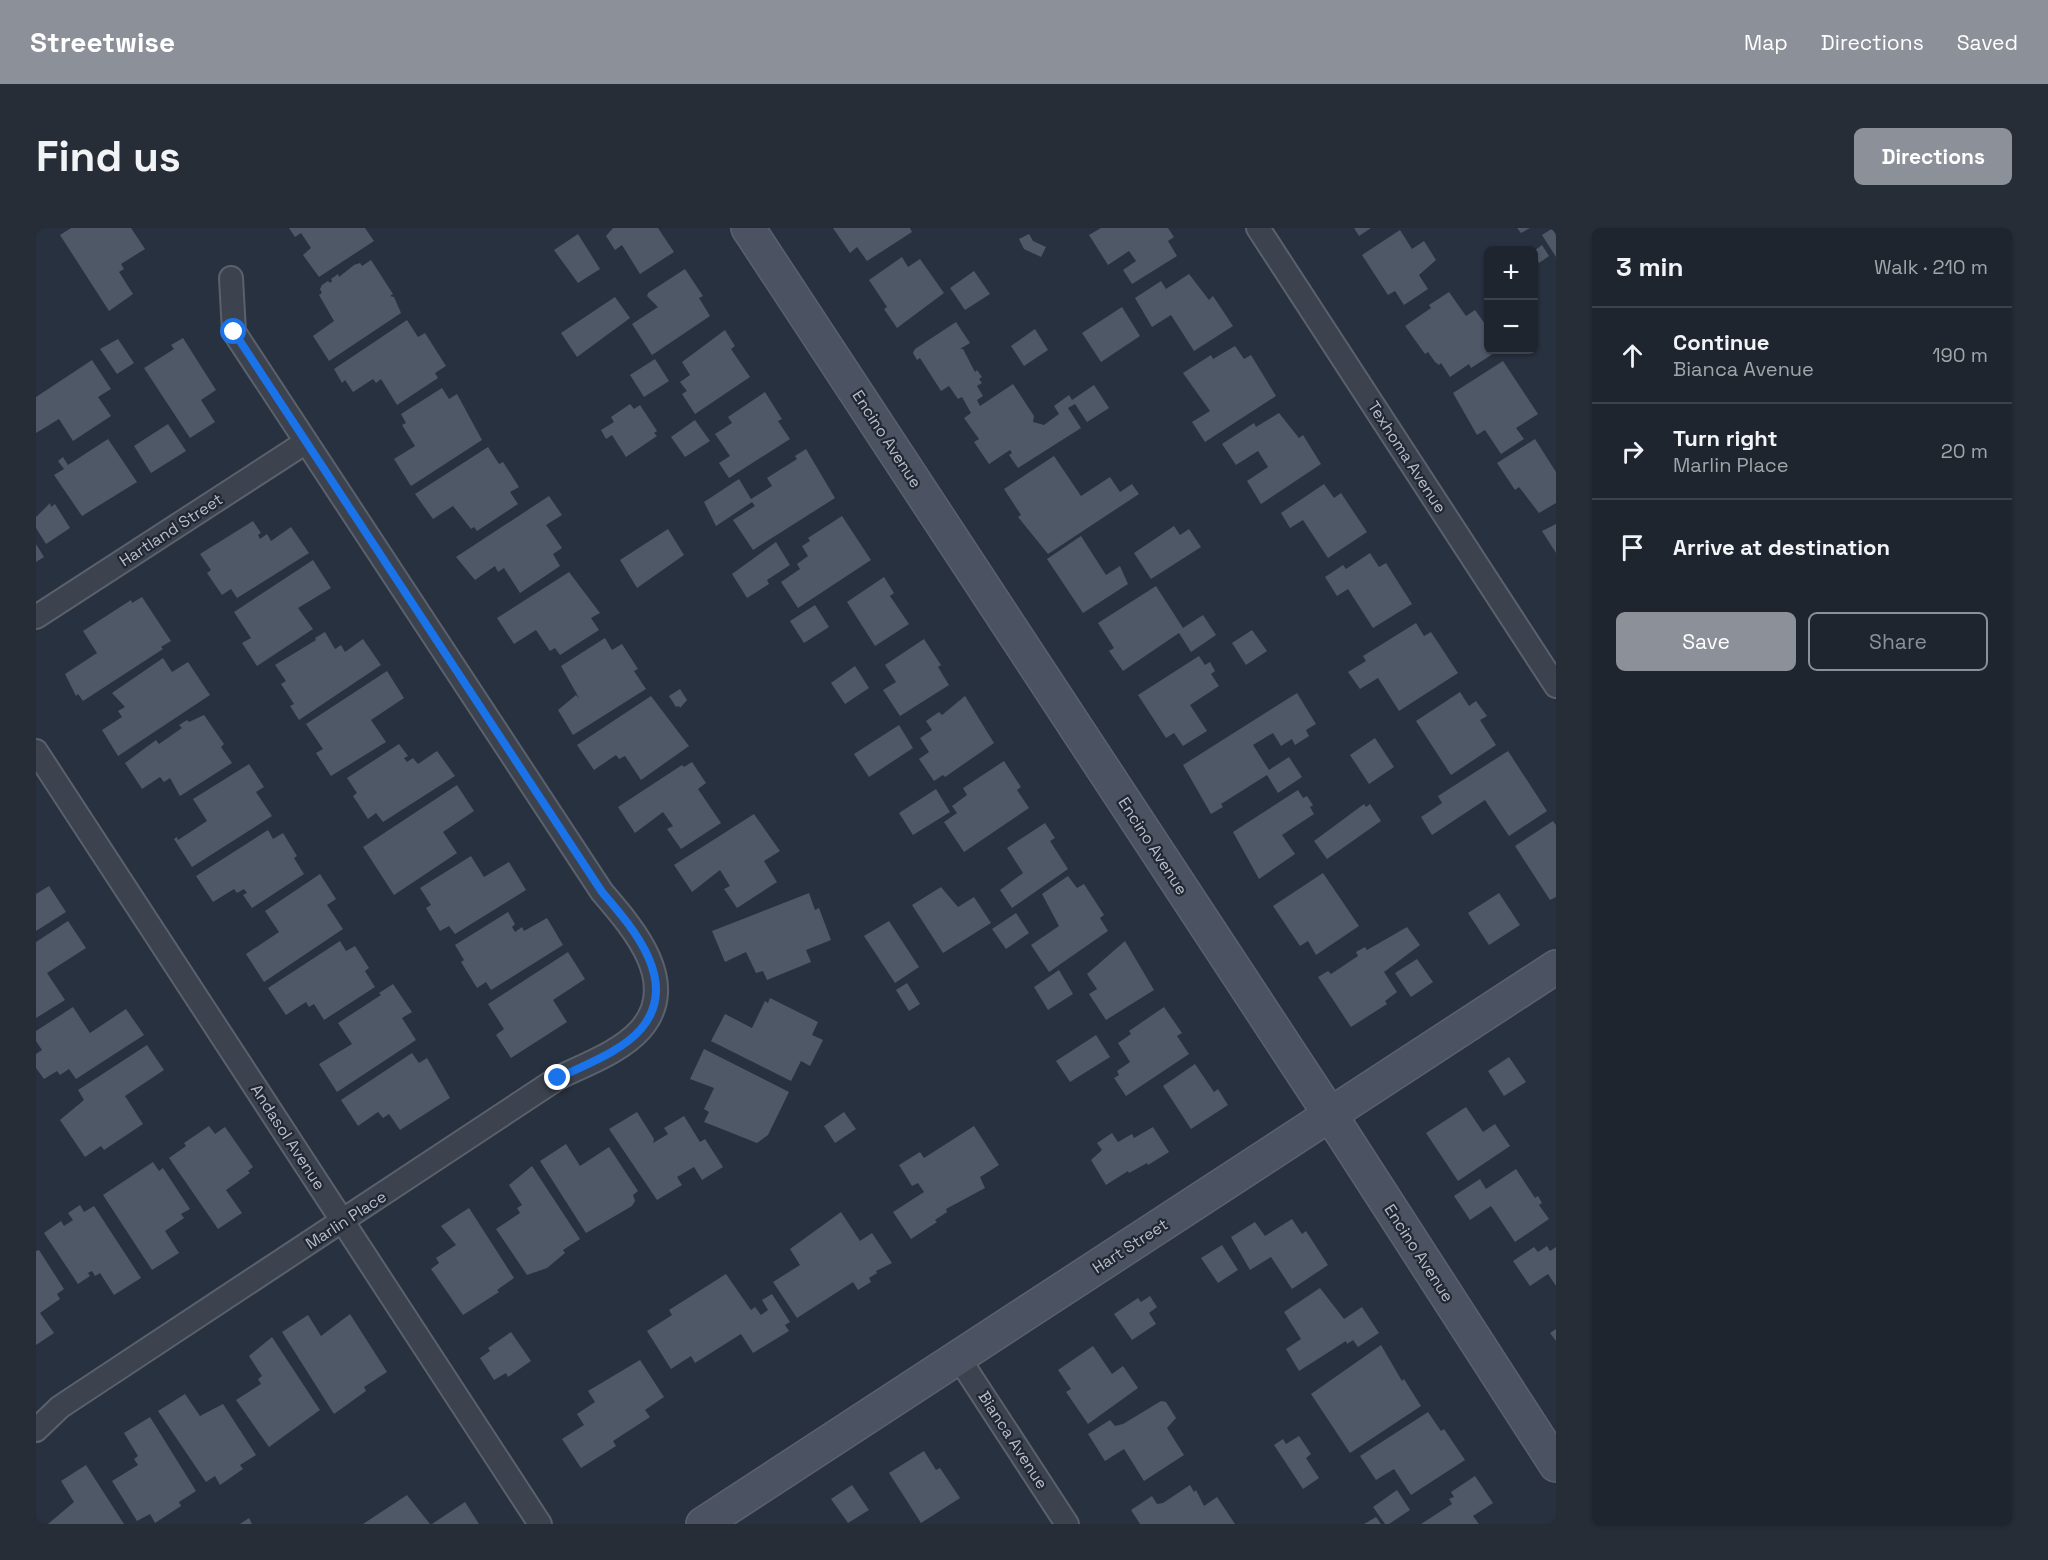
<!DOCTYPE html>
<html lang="en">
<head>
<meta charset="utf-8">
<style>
	body { margin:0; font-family:"Space Grotesk",sans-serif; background:#262d37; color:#f1f3f6 }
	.controls { position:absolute; right:18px; top:18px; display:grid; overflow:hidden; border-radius:9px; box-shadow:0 2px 4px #0004 }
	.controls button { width:54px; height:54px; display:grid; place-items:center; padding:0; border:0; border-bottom:2px solid #3c424b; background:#1e252f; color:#f1f3f6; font:30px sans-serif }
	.stop { position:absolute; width:18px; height:18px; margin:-14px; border:4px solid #1a73e8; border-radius:50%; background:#fff }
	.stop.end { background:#1a73e8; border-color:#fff; box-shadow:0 2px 6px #0008 }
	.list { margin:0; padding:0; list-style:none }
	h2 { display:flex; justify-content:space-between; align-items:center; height:78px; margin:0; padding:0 24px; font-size:26px }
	h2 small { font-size:20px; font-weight:400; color:#a1a5aa }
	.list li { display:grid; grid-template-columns:39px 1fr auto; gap:18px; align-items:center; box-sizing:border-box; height:96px; padding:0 24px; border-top:2px solid #3c424b }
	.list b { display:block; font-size:22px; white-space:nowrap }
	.list p { margin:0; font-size:20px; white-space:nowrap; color:#a1a5aa }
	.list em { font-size:20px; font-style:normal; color:#a1a5aa }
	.actions { display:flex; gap:12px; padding:18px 24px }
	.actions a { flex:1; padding:14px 0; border:2px solid #8c9099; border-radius:9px; text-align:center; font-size:21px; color:#8c9099 }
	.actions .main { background:#8c9099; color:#fff }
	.icon { flex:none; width:33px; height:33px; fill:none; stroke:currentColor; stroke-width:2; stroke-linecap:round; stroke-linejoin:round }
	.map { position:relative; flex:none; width:1520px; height:1296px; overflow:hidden; border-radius:9px }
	header { display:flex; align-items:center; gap:36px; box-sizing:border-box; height:84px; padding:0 30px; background:#8c9099; color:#fff }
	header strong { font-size:28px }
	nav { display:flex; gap:33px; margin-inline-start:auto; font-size:21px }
	.intro { display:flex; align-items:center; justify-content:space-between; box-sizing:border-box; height:144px; padding:0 36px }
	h1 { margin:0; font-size:42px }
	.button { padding:15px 27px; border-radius:9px; background:#8c9099; color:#fff; font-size:21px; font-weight:700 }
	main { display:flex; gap:36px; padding:0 36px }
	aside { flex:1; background:#1e252f; border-radius:9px; box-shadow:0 2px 4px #0004 }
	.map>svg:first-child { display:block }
	.building { fill:#4f5867 }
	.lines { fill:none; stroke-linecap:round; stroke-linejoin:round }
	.street-casing { stroke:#5a616c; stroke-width:26 }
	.secondary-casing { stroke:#5a616c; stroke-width:36 }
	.street { stroke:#3c434f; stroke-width:22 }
	.secondary { stroke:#4b5262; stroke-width:33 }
	.route { stroke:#1a73e8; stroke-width:8 }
	.labels { text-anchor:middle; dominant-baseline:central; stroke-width:4.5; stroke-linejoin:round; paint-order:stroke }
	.street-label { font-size:16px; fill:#b9bec9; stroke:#212834 }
</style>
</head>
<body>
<header>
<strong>Streetwise</strong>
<nav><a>Map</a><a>Directions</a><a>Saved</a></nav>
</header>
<div class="intro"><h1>Find us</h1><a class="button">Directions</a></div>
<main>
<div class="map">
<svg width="1520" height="1296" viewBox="0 0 1520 1296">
	<rect width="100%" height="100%" fill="#28313f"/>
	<!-- building -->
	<path class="building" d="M35,0h60l14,21 -24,15 3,5 -5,3 14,22 -24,17 -49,-76z
		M253,0h76l9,13 -55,36 -16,-22 8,-7 -10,-15 -6,4z
		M577,0h45l16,24 -34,22 -18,-29 -7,5 -9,-14z
		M797,0h77l2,4 -45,29 -10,-14 -7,6z
		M1065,0h67l6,9 -6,4 9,15 -45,28 -9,-14 13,-9 -7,-10 -21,14 -19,-30z
		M1318,0h17l-12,8z
		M1481,0h13l-9,5z
		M1517,0h3v29l-14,-22z
		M1364,2l12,19 12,-8 12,19 -17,15 9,14 -24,16 -9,-14 -7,4 -26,-40z
		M542,6l22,35 -22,14 -24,-33z
		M993,6l4,7 13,6 -5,10 -17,-8 -5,-10z
		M1506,17l7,11 -10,7 -5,-12z
		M866,29l6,10 12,-8 24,34 -47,35 -13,-19 3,-2 -18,-27z
		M335,32l22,34 -3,2 4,1 7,16 -72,48 -16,-25 21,-15 -15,-26 3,-2 -2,-4 2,-4 6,-4 2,2 2,-2 -1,-2 7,-5 1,3 15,-12 6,-2 2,3z
		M649,41l18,27 -4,2 11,18 -58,39 -20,-31 26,-17 -11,-11 1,-3z
		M938,43l16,23 -25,16 -15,-22z
		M1153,46l20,26 4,-4 20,30 -39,25 -23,-36 -19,12 -17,-29 26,-17 5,8z
		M1413,64l17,24 9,-6 13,18v22h11l-28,18 -2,-4 -19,13 -9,-14 -2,2 -4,-3 -7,-10 -3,2 -20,-28 26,-18 -2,-3z
		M579,69l15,21 -53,39 -16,-24z
		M1086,79l18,29 -39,26 -19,-29z
		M371,92l11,17 7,-4 21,33 -11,7 3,5 -41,27 -16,-26 -5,4 -3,-4 -20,13 -8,-12 -3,3 -8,-14z
		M920,94l14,21 -10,6h3l12,23 2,-2 5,7 -3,2 3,4 -5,3 6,10 -6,4 3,6 33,-22 21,32 -1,6 11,3 15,-11 -5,-8 15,-11 3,5 22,-15 15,23 -22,14 -12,-18 -7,4 13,20 -63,40 -9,-13 3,-2 -2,-3 -21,14 -15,-22 5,-3 -15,-21 7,-5 -9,-16 -4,2 -9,-13 -8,5 -21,-33 -3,2 -4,-7 2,-4z
		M999,101l13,21 -24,16 -13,-20z
		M689,102l10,16 -4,3 19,28 -55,37 -13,-20 5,-3 -7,-9 10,-7 -8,-13z
		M147,110l33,52 -15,10 14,22 -25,16 -46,-70 30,-19 -3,-4z
		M82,111l16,24 -17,11 -17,-25z
		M1199,118l9,13 7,-4 25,41 -71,46 -13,-20 18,-11 -27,-38 28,-18 2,4z
		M619,131l14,22 -25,16 -14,-22z
		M56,132l19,29 -13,8 13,19 -38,25 -14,-22 -23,14v-36z
		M1467,133l35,53 -22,14 8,11 -23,15 -16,-24 -8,5 -24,-42z
		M406,160l7,11 8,-5 25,46 -71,46 -17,-27 21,-13 -13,-21 4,-2 -5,-9z
		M729,164l17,27 -4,2 12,18 -61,39 -10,-15 11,-7 -15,-22 17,-11 -4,-6z
		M594,176l4,5 6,-4 17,26 -3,2 3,3 -31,21 -14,-22 -6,4 -5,-9 13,-8 -3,-5z
		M1243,185l20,25 4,-3 18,29 -60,40 -14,-23 21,-14 -10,-16 -22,14 -14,-21 32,-21 2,4z
		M659,192l15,21 -25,16 -14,-20z
		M132,196l18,27 -35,22 -17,-27z
		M72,211l29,43 -55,34 -28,-41 10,-6 -6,-8 5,-4 5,8z
		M1499,211l21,33v31l-17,10 -20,-26 -4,3 -18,-27z
		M452,219l11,17 4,-2 16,25 -9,5 8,12 -41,27 -3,-4 -3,2 -18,-23 -20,13 -18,-25z
		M770,221l29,49 -82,52 -20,-30 22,-14 -3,-4 -36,24 -12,-24 35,-23 12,20 21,-13 -5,-8 30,-19 -2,-3z
		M1018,228l27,40 29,-19 10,15 12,-8 7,10 -91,60 -30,-37 3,-2 -17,-26z
		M1288,256l10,14 7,-5 26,39 -39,26 -25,-38 -13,8 -9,-15z
		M513,268l13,19 -16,10 16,23 -9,6 7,12 -40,27 -16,-25 -6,4 -3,-6 -20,14 -19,-23z
		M14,275l1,4 4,-3 15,24 -24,16 -10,-16v-11z
		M806,288l29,44 -73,48 -17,-26 19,-13 -3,-5 11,-8 -6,-10 8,-5 -2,-3z
		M217,293l8,12 -3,2 2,4 7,-5 4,7 20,-14 18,26 -72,45 -6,-9 -9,6 -15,-22 4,-3 -11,-16z
		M1520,296v29l-14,-22z
		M1138,298l6,9 9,-6 12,18 -50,32 -17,-26z
		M632,301l16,26 -47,33 -17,-28z
		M1045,308l25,39 14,-9 8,18 -45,29 -36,-54z
		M740,314l14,23 -23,15 2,4 -22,14 -15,-24z
		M0,316l8,13 -8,5z
		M1334,325l9,14 7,-4 26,41 -39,24 -25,-39 -11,7 -12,-19 18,-12 3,4z
		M277,332l18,28 -33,20 15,21 -56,37 -15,-23 9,-5 -17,-26z
		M533,344l31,41 -9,5 8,12 -39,25 -5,-7 -5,3 -14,-21 -22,14 -17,-26z
		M848,349l10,16 -4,3 19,28 -34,22 -28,-44z
		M1120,358l27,42 20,-13 13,20 -25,17 -12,-19 -56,38 -14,-20 5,-3 -16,-25z
		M106,369l29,44 -10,6 2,2 -80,52 -5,-7 -2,2 -11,-22 32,-21 -14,-22 48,-31 1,3z
		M779,377l14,22 -25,16 -14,-22z
		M1380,395l8,13 7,-4 27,41 -59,38 -21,-33 -18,11 -12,-17 18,-11 -3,-5z
		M1216,402l15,21 -21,14 -14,-22z
		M289,404l10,17 6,-4 4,7 18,-13 18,26 -82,55 -9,-14 4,-2 -13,-20 5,-3 -11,-16 41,-25 -1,-2z
		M569,410l7,12 10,-6 16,25 -4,2 12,18 -73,46 -15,-25 18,-15 3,3 -18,-32z
		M888,411l17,26 -3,2 11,18 -49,31 -17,-26 13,-8 -11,-17z
		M1163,428l6,9 5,-3 5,9 -4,3 8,12 -29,19 17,26 -24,15 -9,-13 -8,5 -28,-43z
		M127,430l9,14 16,-10 22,33 -92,61 -16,-26 20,-13 -4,-6 7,-4 -13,-14z
		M819,438l14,22 -24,16 -14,-21z
		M351,443l17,27 -33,22 15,22 -55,34 -15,-23 7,-4 -17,-25z
		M644,461l7,11 -7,8 -1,-2 -3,1 -7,-11z
		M1424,464l9,14 7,-5 11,15 -7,4 16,25 -45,30 -35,-54z
		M1261,465l19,31 -10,6 3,6 -14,9 -3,-6 -11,7 -8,-13 -20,12 16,25 20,-13 13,20 -24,16 -11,-18 -46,29 2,3 -12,7 -28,-49z
		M615,468l38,50 -48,34 -16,-24 -6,3 -3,-4 -22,15 -17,-25z
		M929,468l29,47 -49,34 -2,-2 -9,6 -15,-22 10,-7 -9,-14 12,-8 -6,-9 13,-9 3,3z
		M168,487l20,29 -3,3 11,16 -52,33 -10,-18 -6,4 -4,-5 -18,12 -17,-26 31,-23 3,4 23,-16 -3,-3 8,-5 2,2z
		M863,497l14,23 -44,29 -15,-23z
		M1339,510l19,29 -25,17 -19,-29z
		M363,516l9,12 -4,2 3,4 6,-4 5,6 19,-13 18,25 -72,46 -7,-9 -8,6 -15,-23 4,-3 -10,-15z
		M1472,523l39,60 -38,25 -24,-36 -53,35 -11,-18 21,-14 -4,-7z
		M968,533l17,26 -4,3 12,18 -65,44 -20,-30 13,-9 -5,-7 15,-11 -4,-7z
		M656,534l14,21 -8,6 23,34 -40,26 -14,-20 6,-3 -10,-14 -28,21 -17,-26 64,-42 2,2z
		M213,536l15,23 -8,5 16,24 -80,51 -18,-28 3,-2 1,3 29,-19 -14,-22z
		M421,557l17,26 -31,21 14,21 -63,42 -31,-48z
		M900,561l14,23 -37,23 -14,-22z
		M1262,562l5,8 4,-2 6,9 -3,2 4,7 -32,21 13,19 -36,25 -26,-47z
		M1328,576l2,3 4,-3 11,17 -54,38 -13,-18z
		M718,586l26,37 -16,10 13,21 -40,26 -13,-19 6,-3 -10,-16 -28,22 -18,-27z
		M1517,593l3,4v72l-6,3 -35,-54z
		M1009,595l10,15 -5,3 18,28 -56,39 -12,-18 23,-17 -16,-25z
		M232,602l5,9 10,-6 14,23 -3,2 10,16 -52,34 -9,-13 4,-2 -3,-4 -7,4 -3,-4 -21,13 -17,-26z
		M435,628l13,21 25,-15 17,28 -71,44 -6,-8 -9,5 -14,-23 5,-3 -11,-17z
		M1287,645l36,53 -43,29 -8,-14 -8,5 -27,-40z
		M284,646l16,25 -9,6 16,24 -79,53 -18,-28 33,-22 -14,-21z
		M1032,648l9,12 7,-4 20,31 -4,3 8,13 -59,41 -18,-27 28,-19 -17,-32z
		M13,658l17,26 -30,19v-37z
		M905,659l17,20 16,-10 17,26 -48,30 -31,-48z
		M773,665l6,17 4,-2 12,32 -25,10 5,12 -44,18 -4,-9 -7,2 -10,-21 -21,10 -13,-31z
		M1463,665l21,32 -31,20 -21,-32z
		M472,684l7,12 -3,3 3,5 7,-5 2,4 23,-13 16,27 -72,45 -5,-8 -9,6 -16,-26 3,-2 -9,-15z
		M980,685l13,20 -23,16 -14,-20z
		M32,693l18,27 -39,25 18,27 -29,18v-76z
		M853,693l30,46 -24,16 -31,-47z
		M1371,699l13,18 -36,27 13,20 -12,9 2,3 -36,23 -33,-50 10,-6 3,3 27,-18 -2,-4 9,-5 2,3z
		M304,713l6,10 9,-5 14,22 -4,3 10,16 -51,33 -10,-16 -5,3 -3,-5 -20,13 -18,-27z
		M1089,713l29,49 -48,30 -17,-26 8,-5 -10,-15z
		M532,724l17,27 -32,21 14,22 -56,36 -15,-23 8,-6 -16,-25z
		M1381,731l16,23 -22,15 -16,-24z
		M1023,742l14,24 -25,16 -14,-23z
		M871,755l13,21 -11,7 -13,-21z
		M357,756l19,28 -10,6 14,22 -79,52 -18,-28 33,-20 -14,-21 43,-28 -2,-2z
		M734,770l48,24 -6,13 11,5 -13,26 -9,-5 -10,20 -80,-40 14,-27 27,14 13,-27 3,2z
		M37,779l17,26 36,-24 18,26 -68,44 -7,-10 -9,6 -3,-4 -13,8 -8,-11v-14l6,-4 -6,-9v-10z
		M1128,779l18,26 -5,3 12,18 -63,42 -12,-18 5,-3 -2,-4 13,-9 -12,-19 13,-9 -2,-3z
		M1060,807l14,22 -40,25 -14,-21z
		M111,817l17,25 -39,26 18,28 -39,26 -3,-4 -16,11 -25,-37 24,-20 -6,-10z
		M668,821l85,43 -21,43 -11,8 -53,-21 5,-10 -5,-3 10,-21 -24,-9z
		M376,825l7,10 8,-5 23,40 -50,32 -11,-16 -6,4 -5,-6 -20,14 -17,-26z
		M1473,829l17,25 -22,14 -16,-25z
		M1159,836l19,28 4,-3 10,16 -37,24 -28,-43z
		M1430,879l17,25 12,-8 15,22 -52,35 -32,-48z
		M601,884l17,27 -1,4 15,-9 -4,-6 20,-12 16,26 5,-3 18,28 -21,13 -8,-13 -17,10 5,8 -25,15 -48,-71z
		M808,884l12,17 -21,14 -11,-17z
		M173,898l6,8 10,-7 28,40 -5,4 2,2 -24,17 16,23 -24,16 -49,-71 17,-12 -2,-3z
		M938,898l25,39 -19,12 5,11 -39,21 1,3 -12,8 2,2 -26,17 -18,-27 31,-20 -6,-9 -6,3 -13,-21 21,-13 4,6z
		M1117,899l16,25 -21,13 -1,-2 -18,10 -1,-2 -22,14 -15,-25 11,-10 -5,-7 15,-10 6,9 14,-8 2,4z
		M530,916l14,22 29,-19 29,44 -5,4 2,6 -3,5 -46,27 -46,-72z
		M117,934l6,9 4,-3 27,41 -9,5 3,4 -19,13 14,22 -27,17 -49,-75z
		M496,938l48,73 -17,11 2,3 -18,15 -20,7 -31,-46 24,-16 -3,-5 5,-3 -13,-20z
		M1480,941l19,29 3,-2 4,7 -3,2 10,14 -34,23 -24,-36 -21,14 -16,-24 26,-17 6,10z
		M44,977l4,7 10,-6 47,72 -27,17 -14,-22 -5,3 -3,-5 -4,2 2,3 -12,8 -34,-51 17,-12 3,5 9,-6 -5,-7z
		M433,980l45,70 -17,12 2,2 -36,23 -32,-46 8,-6 -3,-5 20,-13 -15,-19z
		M805,984l19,29 12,-8 20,30 -16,8 1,2 -8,5 2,4 -13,8 -5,-8 -56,36 -24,-36 27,-17 -10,-16z
		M1256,991l10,15 4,-3 22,34 -36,24 -21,-32 -21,13 -19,-33 24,-15 10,14z
		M1186,1017l16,25 -20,13 -17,-25z
		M1511,1018l3,5 6,-4v39l-8,-12 -18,12 -17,-25 21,-14 4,5z
		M3,1022l25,39 -7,5 3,5 -20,14 14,20 -18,12v-94z
		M690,1046l25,36 4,-3 6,8 7,-5 -6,-10 10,-6 18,28 -5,3 4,6 -36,22 -12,-19 -46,29 -4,-7 -20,13 -24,-38 25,-16 -3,-5z
		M1284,1060l24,31 18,-12 17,26 -21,14 -5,-7 -6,4 -1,-3 -47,30 -13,-22 15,-10 -17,-27z
		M1114,1068l7,11 -8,6 7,11 -24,16 -18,-26 24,-16 3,4z
		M314,1086l37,58 -23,15 2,4 -32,23 -52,-82 26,-17 13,21z
		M1520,1101v12l-6,-8z
		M475,1104l20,29 -23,16 -2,-4 -12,7 -14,-22 10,-7 -2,-3z
		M236,1109l48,73 -51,37 -33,-47 25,-16 -3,-5 4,-3 -13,-20z
		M1345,1117l21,36 2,-2 17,27 -71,47 -39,-59z
		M1057,1118l19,28 11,-8 15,22 -50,36 -22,-32 5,-3 -13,-19z
		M604,1132l24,37 -19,13 5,7 -37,24 3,5 -35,22 -19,-29 22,-14 -7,-11 18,-12 -7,-11z
		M149,1166l15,22 23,-12 33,51 -16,10 3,4 -23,16 -5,-9 -9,6 -48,-71z
		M1125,1173l5,1 10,16 -9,10 17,27 -40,26 -20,-32 -19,12 -17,-27 22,-14 5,6 8,-2z
		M1392,1184l13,19 3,-2 21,31 -54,35 -17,-26 -18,11 -16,-24z
		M114,1189l46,74 -17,11 2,4 -26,17 -5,-9 -13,7 -25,-40 26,-16 -4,-6 4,-3 -14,-23z
		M1263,1208l12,18 -5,4 13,20 -16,11 -29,-44 9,-6 3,5z
		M888,1223l12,19 4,-2 20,30 -39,25 -32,-50z
		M50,1237l38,59h-76l26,-22 -13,-21z
		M1439,1248l18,27 -20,13 6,8h-58l31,-20 -3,-5 5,-2 -3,-5z
		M816,1257l17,25 -21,13 -17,-24z
		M1154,1257l4,7 2,-2 8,16 13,-9 18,27h-95l-9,-14 21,-14 5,8 6,-1z
		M1361,1262l13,20 -21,14h-4l-12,-17z
		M371,1267l23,29h-67z
		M429,1274l14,22h-47z
		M1340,1289l5,7h-17z
		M213,1290l3,6h-12z"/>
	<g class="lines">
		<defs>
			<path id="street" d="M1222,0l298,458
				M0,389l270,-175
				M0,523l504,773
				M922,1129l109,167
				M0,1202l24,-23 498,-329c26,-13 63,-26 83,-49 40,-47 -9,-102 -39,-137l-368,-560 -3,-54"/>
			<path id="secondary" d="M712,0l583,888 225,349
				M667,1296l853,-557"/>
		</defs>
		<!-- street casing -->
		<use href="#street" class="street-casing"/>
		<!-- secondary casing -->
		<use href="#secondary" class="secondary-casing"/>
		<!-- street -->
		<use href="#street" class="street"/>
		<!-- secondary -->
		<use href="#secondary" class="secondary"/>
	</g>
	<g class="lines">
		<!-- route -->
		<path class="route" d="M198,104l368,560c30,35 79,90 39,137 -20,23 -57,36 -83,49"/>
	</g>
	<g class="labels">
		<!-- street labels -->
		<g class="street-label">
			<text transform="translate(851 211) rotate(57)">Encino Avenue</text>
			<text transform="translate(1371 229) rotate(57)">Texhoma Avenue</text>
			<text transform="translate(135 302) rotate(-33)">Hartland Street</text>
			<text transform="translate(1117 618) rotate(57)">Encino Avenue</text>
			<text transform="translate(252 909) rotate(57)">Andasol Avenue</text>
			<text transform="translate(310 992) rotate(-33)">Marlin Place</text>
			<text transform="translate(1094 1018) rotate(-33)">Hart Street</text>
			<text transform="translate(1383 1025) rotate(57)">Encino Avenue</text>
			<text transform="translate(977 1212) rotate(57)">Bianca Avenue</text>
		</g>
	</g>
</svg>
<div class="controls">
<button>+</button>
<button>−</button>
</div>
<div class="stop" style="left:198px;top:104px"></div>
<div class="stop end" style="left:522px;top:850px"></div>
</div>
<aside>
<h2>3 min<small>Walk · 210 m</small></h2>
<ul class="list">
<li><svg class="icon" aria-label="ahead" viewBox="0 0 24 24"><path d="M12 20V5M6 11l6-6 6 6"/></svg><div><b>Continue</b><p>Bianca Avenue</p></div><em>190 m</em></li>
<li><svg class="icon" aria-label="right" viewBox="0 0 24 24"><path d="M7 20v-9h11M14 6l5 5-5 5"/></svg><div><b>Turn right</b><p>Marlin Place</p></div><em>20 m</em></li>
<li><svg class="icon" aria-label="arrive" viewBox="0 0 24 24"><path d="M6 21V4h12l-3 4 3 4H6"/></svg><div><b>Arrive at destination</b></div></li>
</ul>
<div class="actions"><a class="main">Save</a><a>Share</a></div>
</aside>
</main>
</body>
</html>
